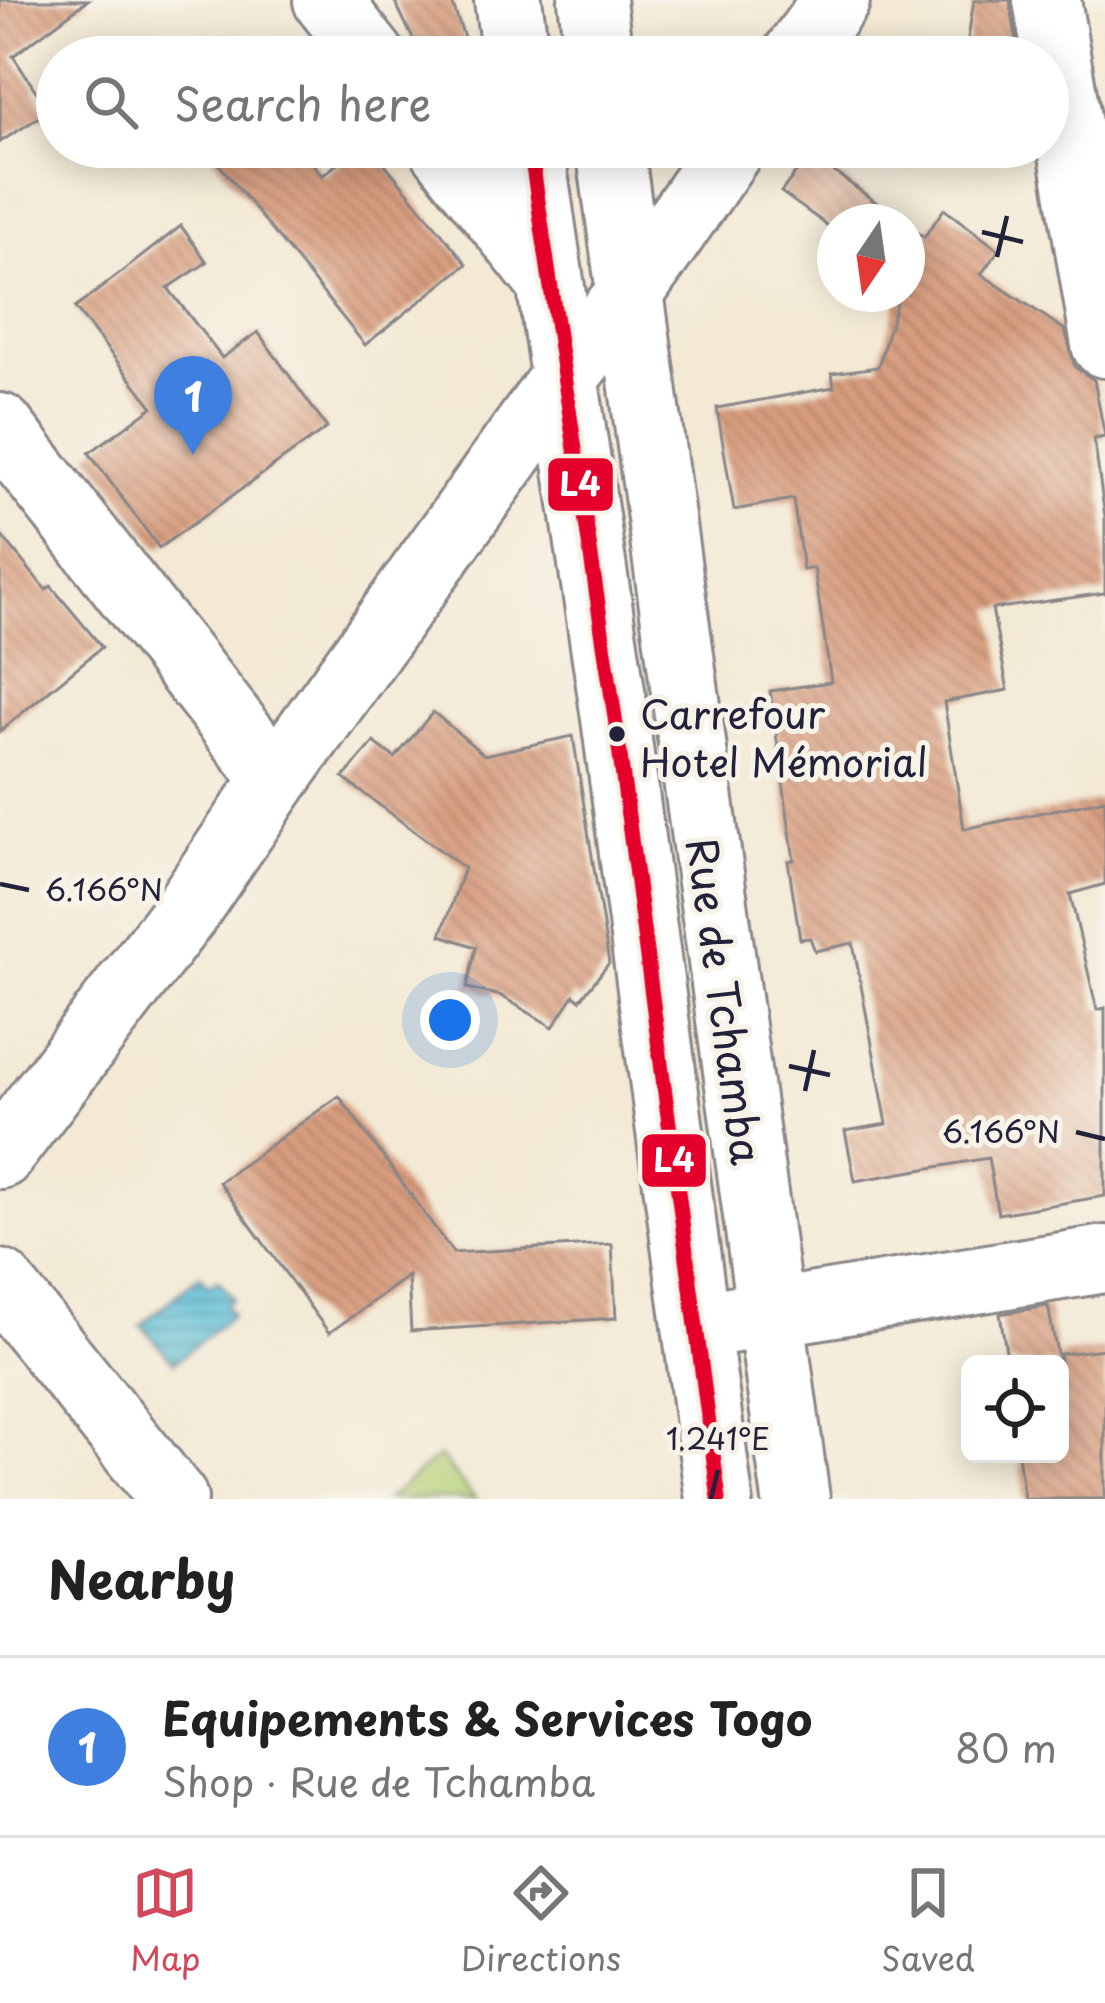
<!DOCTYPE html>
<html lang="en">
<head>
<meta charset="utf-8">
<style>
	body { margin:0; font-family:"Playpen Sans",sans-serif; background:#f6f6f6; color:#222 }
	.controls { position:absolute; right:36px; bottom:36px; display:grid; overflow:hidden; border-radius:18px; box-shadow:0 6px 30px #0003 }
	.controls button { width:108px; height:108px; display:grid; place-items:center; padding:0; border:0; border-bottom:3px solid #e0e0e0; background:#fff; color:#222; font:60px sans-serif }
	.compass { position:absolute; left:817px; top:204px; width:108px; height:108px; border-radius:50%; background:#fff; box-shadow:0 6px 30px #0003; rotate:193deg }
	.you { position:absolute; left:450px; top:1020px; width:42px; height:42px; margin:-30px; border:9px solid #fff; border-radius:50%; background:#1a73e8; box-shadow:0 0 0 18px #1a73e833 }
	.badge { display:grid; place-items:center; width:78px; height:78px; border-radius:50%; background:#d1495b; color:#fff; font-size:39px; font-weight:700 }
	.pin { position:absolute; translate:-50% -99px; filter:drop-shadow(0 3px 6px #0008) }
	.pin::after { content:''; position:absolute; top:63px; width:42px; height:36px; background:inherit; clip-path:polygon(0 0,100% 0,50% 100%) }
	.list { margin:0; padding:0; list-style:none }
	h2 { display:flex; justify-content:space-between; align-items:center; height:156px; margin:0; padding:0 48px; font-size:51px }
	h2 small { font-size:39px; font-weight:400; color:#767676 }
	.list li { display:grid; grid-template-columns:78px 1fr auto; gap:36px; align-items:center; box-sizing:border-box; height:180px; padding:0 48px; border-top:3px solid #e0e0e0 }
	.list b { display:block; font-size:45px; white-space:nowrap }
	.list p { margin:0; font-size:39px; white-space:nowrap; color:#767676 }
	.list em { font-size:39px; font-style:normal; color:#767676 }
	.icon { flex:none; width:66px; height:66px; fill:none; stroke:currentColor; stroke-width:2; stroke-linecap:round; stroke-linejoin:round }
	.map { position:relative; flex:none; width:1105px; height:1499px; overflow:hidden }
	.search { position:absolute; background:#fff; box-shadow:0 6px 30px #0003; left:36px; right:36px; top:36px; height:132px; display:flex; align-items:center; gap:30px; box-sizing:border-box; padding:0 42px; border-radius:66px; color:#767676; font-size:45px }
	.sheet { height:336px; background:#fff }
	nav { display:flex; justify-content:space-around; align-items:center; box-sizing:border-box; height:168px; border-top:3px solid #e0e0e0; background:#fff; font-size:33px; color:#767676 }
	nav a { display:grid; justify-items:center; gap:6px }
	nav .on { color:#d1495b }
	.map>svg:first-child { display:block }
	.green { fill:#b4d076; stroke:#6b7958; stroke-width:3 }
	.water { fill:url(#water-rules); stroke:#3c6f88; stroke-width:3 }
	.building { fill:url(#building-back-hatch) }
	.lines { fill:none; stroke-linecap:round; stroke-linejoin:round }
	.minor-casing { stroke:#8a8688; stroke-width:72 }
	.minor { stroke:#fff; stroke-width:66 }
	.bus-1-casing { stroke:#f7f3e8; stroke-width:24 }
	.bus-1 { stroke:#e4002b; stroke-width:15 }
	.ticks { fill:none; stroke:#22223b; stroke-width:4.5 }
	.bus-dot { fill:#22223b; stroke:#f7f3e8; stroke-width:4.5 }
	.labels { text-anchor:middle; dominant-baseline:central; stroke-width:10; stroke-linejoin:round; paint-order:stroke }
	.bus-label { font-size:39px; fill:#22223b; stroke:#f7f3e8; text-anchor:start }
	.street-label { font-size:42px; fill:#22223b; stroke:#f7f3e8 }
	.ticks-label { font-size:30px; text-anchor:middle; fill:#22223b; stroke:#f7f3e8; stroke-width:10; stroke-linejoin:round; paint-order:stroke }
	.line-badge { stroke:#f7f3e8; stroke-width:4.5 }
	.badge-label { font-size:33px; text-anchor:middle; font-weight:bold; fill:#fff }
</style>
</head>
<body>
<div class="map">
<svg width="1105" height="1499" viewBox="0 0 1105 1499">
	<defs>
		<pattern id="water-rules" width="6" height="5" patternUnits="userSpaceOnUse" patternTransform="scale(3)"><rect width="6" height="5" fill="#57bcd5"/><path d="M0 2.5h6" fill="none" stroke="#4898ae"/></pattern>
		<pattern id="building-back-hatch" width="6" height="6" patternUnits="userSpaceOnUse" patternTransform="scale(3)"><rect width="6" height="6" fill="#d99e7f"/><path d="M-1 5l2 2M0 0l6 6M5-1l2 2" fill="none" stroke="#b08069"/></pattern>
	</defs>
	<rect width="100%" height="100%" fill="#f7f3e8"/>
	<filter id="ink" filterUnits="userSpaceOnUse"><feTurbulence type="fractalNoise" baseFrequency=".00833" numOctaves="2"/><feDisplacementMap in="SourceGraphic" scale="24" xChannelSelector="R" yChannelSelector="G"/><feConvolveMatrix kernelMatrix="1 2 1 2 8 2 1 2 1" color-interpolation-filters="sRGB"/></filter>
	<filter id="wash" filterUnits="userSpaceOnUse"><feTurbulence type="fractalNoise" baseFrequency=".004" numOctaves="4" result="noise"/><feDisplacementMap in="SourceGraphic" scale="48" xChannelSelector="R" yChannelSelector="G"/><feGaussianBlur stdDeviation="2.7" result="paint"/><feColorMatrix in="noise" values="0 0 0 0 0 0 0 0 0 0 0 0 0 0 0 0 0 1.4 0 .05"/><feComposite in="paint" operator="in"/></filter>
	<g filter="url(#wash)">
		<rect width="100%" height="100%" fill="#f3e9d4"/>
		<!-- green -->
		<path class="green" d="M439,1456l36,43h-89z"/>
		<!-- water -->
		<path class="water" d="M200,1275l9,11 9,-6 15,18 -8,7 7,10 -58,48 -33,-38z"/>
		<g id="blocks">
			<!-- building -->
			<path class="building" d="M0,0h88l-75,56 36,55 -49,31z
				M394,0h57l20,57h-49z
				M974,0h36l9,57h-54z
				M205,147h96l21,29 36,-29h13l96,117 -102,81z
				M810,154l93,68h-68v9l-54,-39z
				M944,209l55,41 -18,24 84,56 10,37 19,13 11,57 -11,2 11,78v76l-113,16 16,81 -64,12 20,127 141,-30v85l-35,10 27,116 8,-2v188l-107,18 -10,-56 -133,23 -10,-50 42,-7 -34,-181 -38,8 -5,-13 -10,1 -12,-78 6,-1 -24,-169 61,-9 -17,-114 -11,2 -10,-71 -59,11 -17,-102 117,-21 -2,-14 46,-6 21,-73h8v-69l17,12z
				M181,226l26,36 -39,26 54,70 36,-26 69,96 -168,120 -70,-95 64,-46 -78,-99z
				M0,534l46,56 5,-4 51,61 -102,84z
				M433,712l51,43 89,-19 36,227 -29,37 -6,-5 -21,32 -52,-31 -34,-8 9,-41 -35,-12 23,-67 -121,-90 31,-36 21,16z
				M339,1096l114,157 159,-9 4,74 -205,13 -3,-55 -79,57 -110,-151z
				M1048,1306l11,58h-51l-8,-50z
				M1105,1349v150h-81l-6,-45h42v-100z"/>
		</g>
	</g>
	<g filter="url(#ink)">
		<use href="#blocks" fill-opacity="0" stroke="#8a8688" stroke-width="3"/>
		<g class="lines">
			<defs>
				<path id="minor" d="M327,0l45,57
					M508,0l8,57
					M592,0l7,57
					M1047,0l58,344
					M795,57l41,-57
					M443,147l106,134
					M530,147l85,571 104,781
					M610,147l186,1352
					M0,427l276,352
					M0,1155l183,-240 93,-136 286,-399 66,-84 103,-149
					M0,1283l174,216
					M730,1320l375,-61"/>
			</defs>
			<!-- minor casing -->
			<use href="#minor" class="minor-casing"/>
			<!-- minor -->
			<use href="#minor" class="minor"/>
			<defs>
				<path id="bus-1" d="M530,147l85,571 104,781"/>
			</defs>
			<!-- bus-1 casing -->
			<use href="#bus-1" class="bus-1-casing"/>
			<!-- bus-1 -->
			<use href="#bus-1" class="bus-1"/>
		</g>
	</g>
	<!-- ticks -->
	<path class="ticks" d="M982,232l41,10M997,257l10,-41M0,884l29,6M789,1066l41,9M805,1091l9,-41M1076,1132l29,7M711,1499l7,-29"/>
	<!-- markers -->
	<circle class="bus-dot" cx="617" cy="734" r="10"/>
	<g class="labels">
		<!-- bus labels -->
		<g class="bus-label">
			<text x="640" y="712">Carrefour<tspan x="640" dy="48">Hotel Mémorial</tspan></text>
		</g>
		<!-- street labels -->
		<g class="street-label">
			<text transform="translate(726 1001) rotate(82)">Rue de Tchamba</text>
		</g>
	</g>
	<g class="ticks-label">
		<text x="104" y="901">6.166°N</text>
		<text x="1001" y="1143">6.166°N</text>
		<text x="718" y="1450">1.241°E</text>
	</g>
	<g class="line-badge">
		<rect x="546" y="456" width="69" height="57" rx="12" fill="#e4002b"/>
		<rect x="640" y="1132" width="68" height="57" rx="12" fill="#e4002b"/>
	</g>
	<g class="badge-label">
		<text x="580" y="496">L4</text>
		<text x="674" y="1172">L4</text>
	</g>
</svg>
<div class="controls">
<button><svg class="icon" aria-label="locate" viewBox="0 0 24 24"><circle cx="12" cy="12" r="6"/><path d="M12 2v4M12 18v4M2 12h4M18 12h4"/></svg></button>
</div>
<svg class="compass" viewBox="-18 -18 36 36"><path d="M0-13l5 13h-10z" fill="#e53935"/><path d="M0 13l5-13h-10z" fill="#767676"/></svg>
<div class="you"></div>
<div class="pin badge" style="left:193px;top:455px;background:#3f7fe0">1</div>
<div class="search"><svg class="icon" aria-label="search" viewBox="0 0 24 24"><circle cx="10" cy="10" r="6"/><path d="M15 15l6 6"/></svg>Search here</div>
</div>
<section class="sheet">
<h2>Nearby<small></small></h2>
<ul class="list">
<li><span class="badge" style="background:#3f7fe0">1</span><div><b>Equipements &amp; Services Togo</b><p>Shop · Rue de Tchamba</p></div><em>80 m</em></li>
</ul>
</section>
<nav>
<a class="on"><svg class="icon" aria-label="map" viewBox="0 0 24 24"><path d="M3 6l6-2 6 2 6-2v14l-6 2-6-2-6 2zM9 4v14M15 6v14"/></svg>Map</a>
<a><svg class="icon" aria-label="directions" viewBox="0 0 24 24"><path d="M12 3l9 9-9 9-9-9zM9 14v-3h6M13 9l2 2-2 2"/></svg>Directions</a>
<a><svg class="icon" aria-label="saved" viewBox="0 0 24 24"><path d="M7 4h10v16l-5-4-5 4z"/></svg>Saved</a>
</nav>
</body>
</html>
